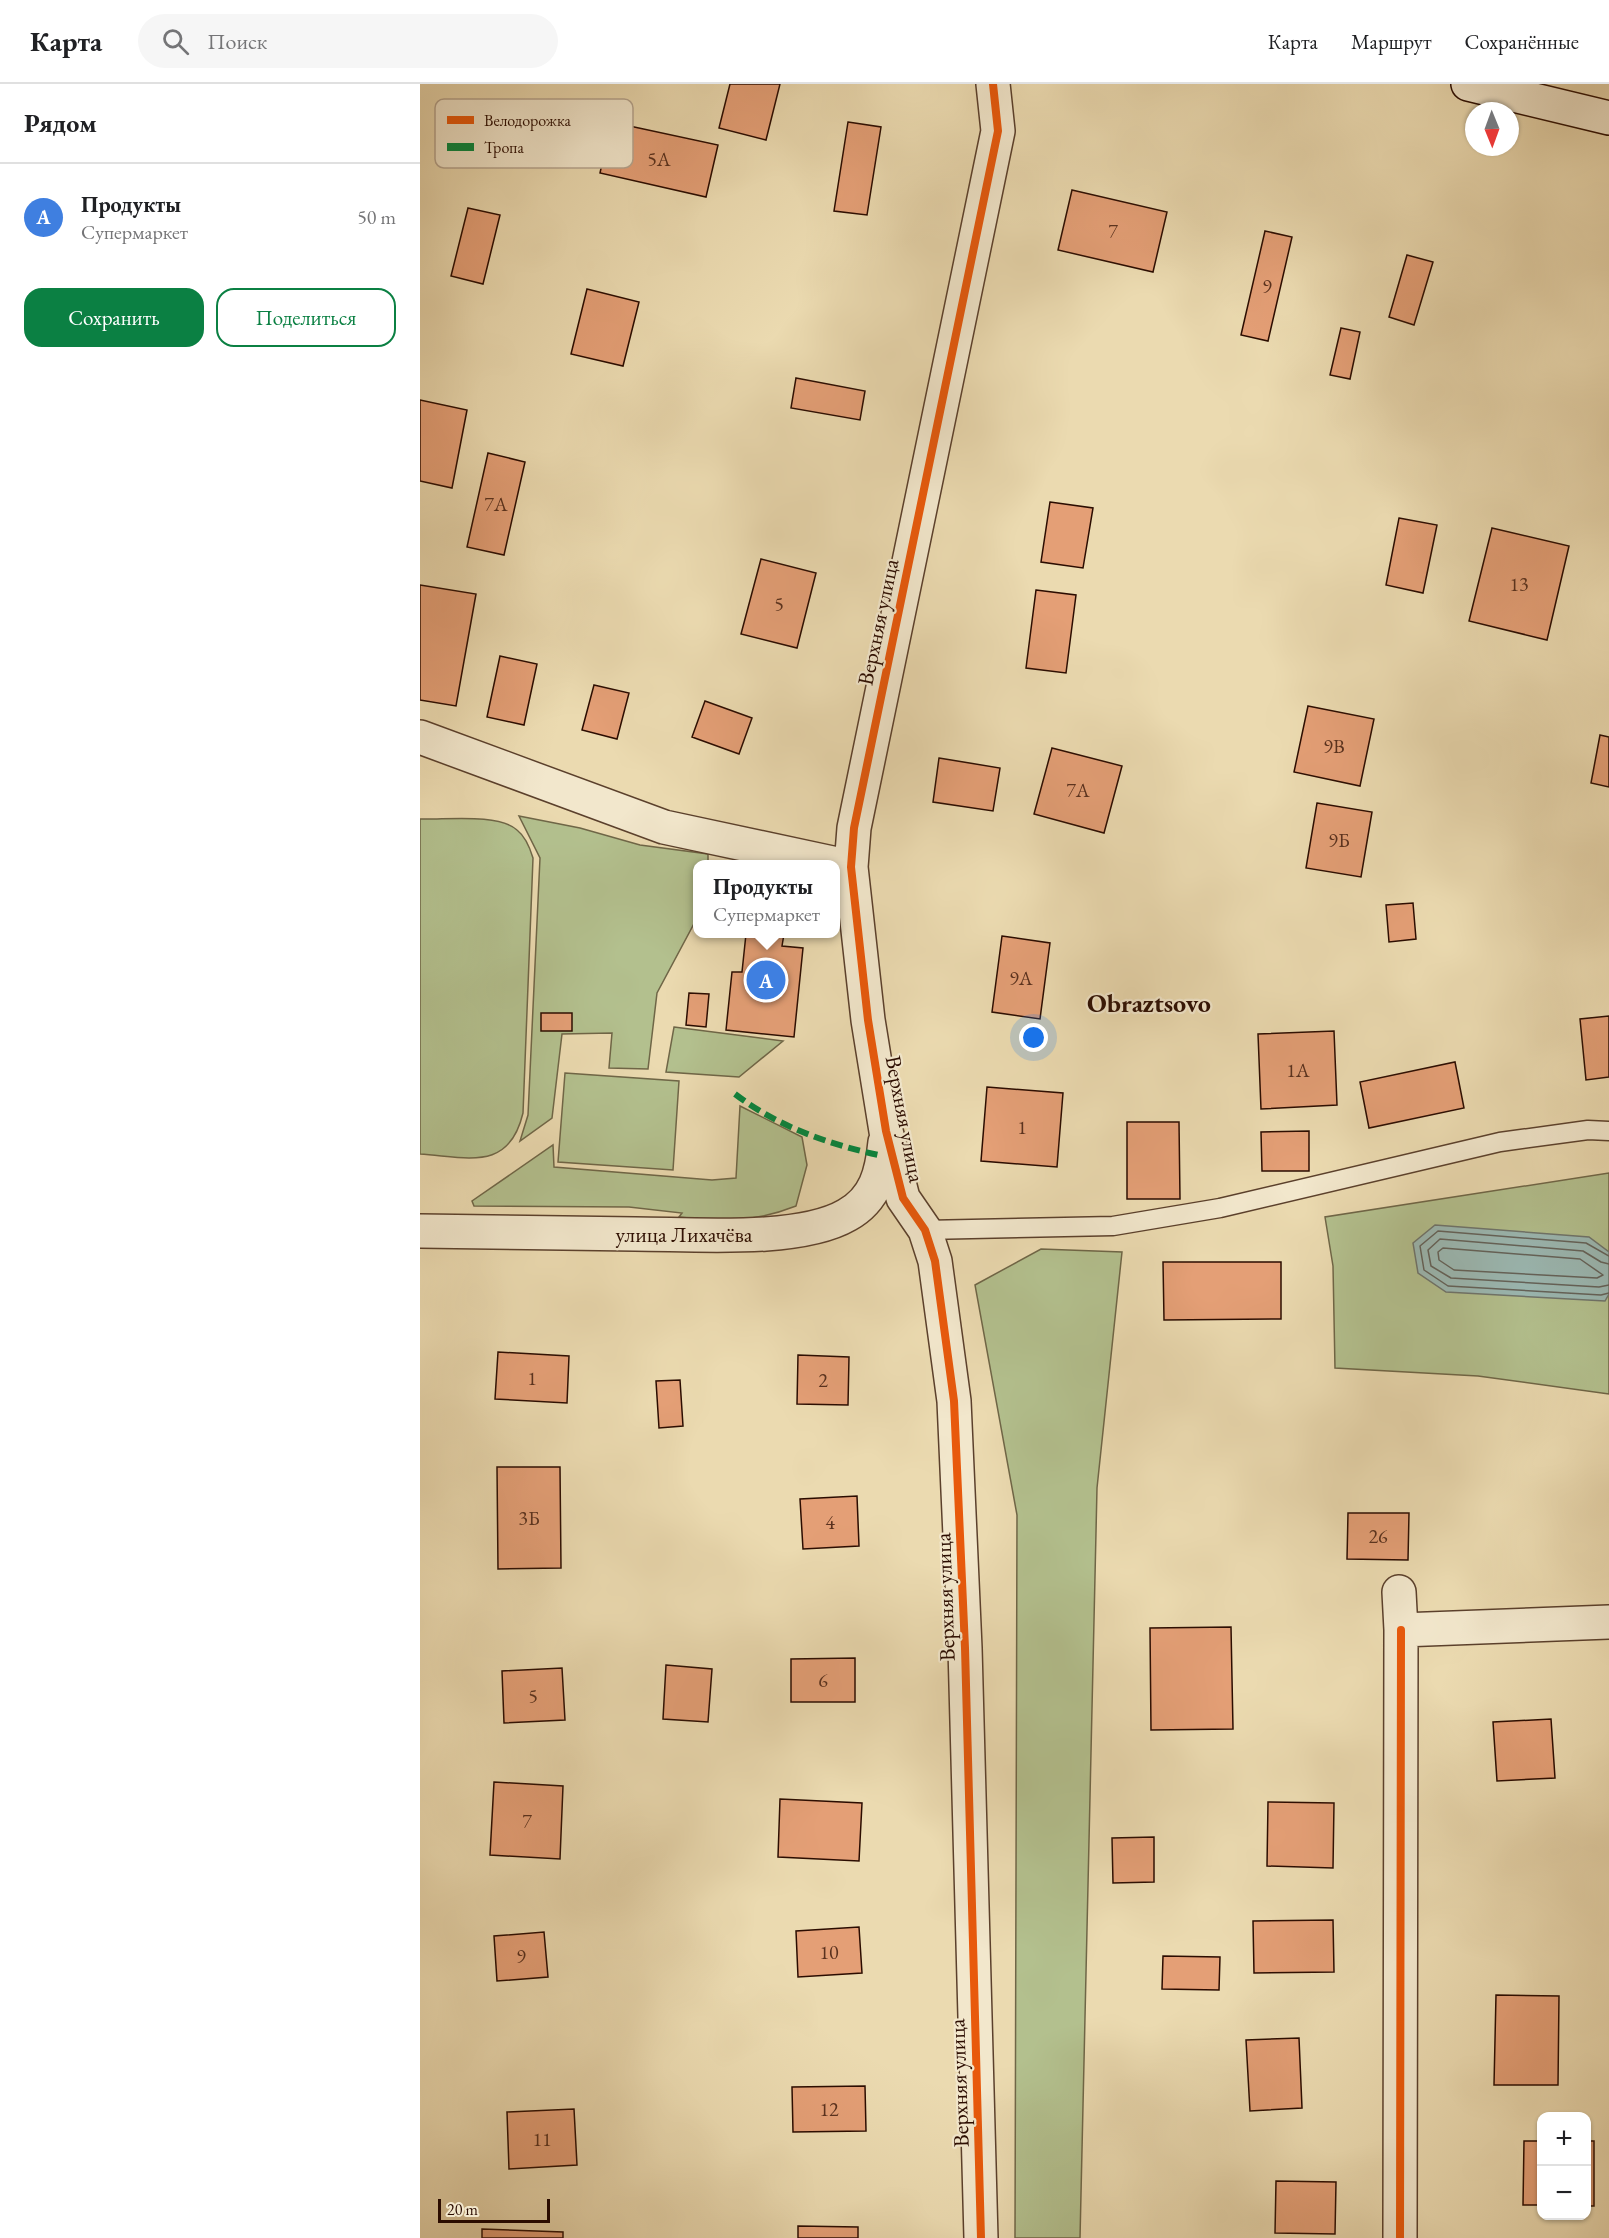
<!DOCTYPE html>
<html lang="ru">
<head>
<meta charset="utf-8">
<style>
	body { margin:0; font-family:"EB Garamond",serif; background:#f6f6f6; color:#202124 }
	.controls { position:absolute; right:18px; bottom:18px; display:grid; overflow:hidden; border-radius:12px; box-shadow:0 2px 4px #0004 }
	.controls button { width:54px; height:54px; display:grid; place-items:center; padding:0; border:0; border-bottom:2px solid #e0e0e0; background:#fff; color:#202124; font:30px sans-serif }
	.compass { position:absolute; left:1045px; top:18px; width:54px; height:54px; border-radius:50%; background:#fff; box-shadow:0 2px 4px #0004; rotate:179deg }
	.scale { position:absolute; left:18px; bottom:15px; width:112px; box-sizing:border-box; padding-left:6px; border:3px solid #2b0c00; border-top:0; font-size:16px; line-height:21px; white-space:nowrap; color:#2b0c00; -webkit-text-stroke:4px #f2e7cc; paint-order:stroke }
	.you { position:absolute; left:614px; top:954px; width:21px; height:21px; margin:-15px; border:4px solid #fff; border-radius:50%; background:#1a73e8; box-shadow:0 0 0 9px #1a73e833 }
	.badge { display:grid; place-items:center; width:39px; height:39px; border-radius:50%; background:#0b8043; color:#fff; font-size:20px; font-weight:700 }
	.pin { position:absolute; translate:-50% -50%; border:3px solid #fff; box-shadow:0 2px 6px #0006 }
	.popup { position:absolute; left:273px; top:776px; width:147px; height:78px; box-sizing:border-box; display:grid; place-content:center; border-radius:12px; background:#fff; filter:drop-shadow(0 2px 4px #0005); font-size:20px; white-space:nowrap; color:#757577 }
	.popup b { font-size:22px; color:#202124 }
	.popup::after { content:''; position:absolute; left:50%; top:100%; margin-left:-12px; border:12px solid transparent; border-top-color:#fff }
	.list { margin:0; padding:0; list-style:none }
	h2 { display:flex; justify-content:space-between; align-items:center; height:78px; margin:0; padding:0 24px; font-size:26px }
	h2 small { font-size:20px; font-weight:400; color:#757577 }
	.list li { display:grid; grid-template-columns:39px 1fr auto; gap:18px; align-items:center; box-sizing:border-box; height:108px; padding:0 24px; border-top:2px solid #e0e0e0 }
	.list b { display:block; font-size:22px; white-space:nowrap }
	.list p { margin:0; font-size:20px; white-space:nowrap; color:#757577 }
	.list em { font-size:20px; font-style:normal; color:#757577 }
	.actions { display:flex; gap:12px; padding:18px 24px }
	.actions a { flex:1; padding:14px 0; border:2px solid #0b8043; border-radius:18px; text-align:center; font-size:21px; color:#0b8043 }
	.actions .main { background:#0b8043; color:#fff }
	.icon { flex:none; width:33px; height:33px; fill:none; stroke:currentColor; stroke-width:2; stroke-linecap:round; stroke-linejoin:round }
	.map { position:relative; flex:none; width:1189px; height:2154px; overflow:hidden }
	header { display:flex; align-items:center; gap:36px; box-sizing:border-box; height:84px; padding:0 30px; background:#fff; border-bottom:2px solid #e0e0e0 }
	header strong { font-size:28px }
	nav { display:flex; gap:33px; margin-inline-start:auto; font-size:21px }
	.search { width:420px; height:54px; background:#f6f6f6; display:flex; align-items:center; gap:15px; box-sizing:border-box; padding:0 21px; border-radius:33px; color:#757577; font-size:22px }
	main { display:flex }
	aside { flex:1; background:#fff }
	.map>svg:first-child { display:block }
	.green { fill:#b3c08e; stroke:#6f6647; stroke-width:1.5 }
	.water { fill:#9bb9b4; stroke:#6e746c; stroke-width:1.5 }
	.lines { fill:none; stroke-linecap:round; stroke-linejoin:round }
	.shore { stroke:#63625a; stroke-width:1.5 }
	.building { fill:#e49f76; stroke:#2b0c00; stroke-width:1.5 }
	.lane-casing { stroke:#5b402c; stroke-width:21 }
	.street-casing { stroke:#5b402c; stroke-width:36 }
	.secondary-casing { stroke:#2b0c00; stroke-width:36 }
	.lane { stroke:#f2e7cc; stroke-width:18 }
	.street { stroke:#f2e7cc; stroke-width:33 }
	.secondary { stroke:#f2e7cc; stroke-width:33 }
	.quiet { stroke:#00873e; stroke-width:6; stroke-dasharray:12 6; stroke-linecap:butt }
	.cycleway-casing { stroke:#f2e7cc; stroke-width:11 }
	.cycleway { stroke:#e8590c; stroke-width:8 }
	.labels { text-anchor:middle; dominant-baseline:central; stroke-width:4.5; stroke-linejoin:round; paint-order:stroke }
	.number-label { font-size:20px; fill:#59311e }
	.street-label { font-size:22px; fill:#2b0c00; stroke:#f2e7cc }
	.quarter-label { font-size:26px; font-weight:bold; fill:#2b0c00; stroke:#f2e7cc }
	.key { fill:#f2e7cc; stroke:#b6a58f; stroke-width:1.5 }
	.key-label { font-size:16px; fill:#2b0c00 }
</style>
</head>
<body>
<header>
<strong>Карта</strong>
<div class="search"><svg class="icon" aria-label="search" viewBox="0 0 24 24"><circle cx="10" cy="10" r="6"/><path d="M15 15l6 6"/></svg>Поиск</div>
<nav><a>Карта</a><a>Маршрут</a><a>Сохранённые</a></nav>
</header>
<main>
<aside>
<h2>Рядом<small></small></h2>
<ul class="list">
<li><span class="badge" style="background:#3f7fe0">A</span><div><b>Продукты</b><p>Супермаркет</p></div><em>50 m</em></li>
</ul>
<div class="actions"><a class="main">Сохранить</a><a>Поделиться</a></div>
</aside>
<div class="map">
<svg width="1189" height="2154" viewBox="0 0 1189 2154">
	<rect width="100%" height="100%" fill="#ebdab0"/>
	<filter id="stains"><feTurbulence type="fractalNoise" baseFrequency=".00333" numOctaves="4"/><feColorMatrix values="0 0 0 0 .2 0 0 0 0 .09 0 0 0 0 .02 0 0 0 .5 -.17"/></filter>
	<radialGradient id="worn" r=".72"><stop offset=".6" stop-color="#630" stop-opacity="0"/><stop offset="1" stop-color="#630" stop-opacity=".3"/></radialGradient>
	<!-- green -->
	<path class="green" d="M99,732l61,12 60,17 68,9v10h-11v54l-40,75 -9,76 -39,-1 3,-35 -50,1 -10,84 -32,23 8,-26 12,-257z
		M0,735c25,1 78,-6 97,11 9,7 13,18 16,28l-10,255c-14,59 -55,44 -103,41z
		M254,943l109,14 -44,36 -73,-5z
		M145,989l114,8 -6,89 -115,-8z
		M320,1022l62,31 5,28 -11,41c-40,16 -75,16 -117,11l3,-4 -53,-6 -155,-1 -2,-5 81,-56 1,22 158,13 24,-2z
		M1189,1089v221l-131,-18 -143,-8 -2,-102 -8,-49z
		M621,1165l81,3 -25,236 -17,750h-65l2,-723 -42,-230z"/>
	<!-- water -->
	<path class="water" d="M1015,1141l154,12 20,15v42l-4,7 -159,-9 -28,-19 -5,-30z"/>
	<g class="lines">
		<!-- shore -->
		<path class="shore" d="M1023,1164l137,11 23,16 -6,3 -143,-8 -15,-10 -1,-8z
			M1189,1172l-23,-13 -148,-12 -18,15 4,24 24,16 153,9 8,-2
			M1189,1180l-8,-2 -18,-11 -143,-12 -12,11 3,16 20,12 148,9 10,-2"/>
	</g>
	<!-- building -->
	<path class="building" d="M310,0h50l-14,56 -47,-12z
		M191,38l107,23 -12,52 -106,-24z
		M428,38l33,5 -14,88 -33,-4z
		M652,106l95,22 -14,60 -95,-22z
		M48,124l32,7 -17,69 -32,-8z
		M845,147l27,6 -24,104 -27,-6z
		M987,171l26,7 -19,63 -25,-8z
		M167,205l52,13 -16,64 -52,-12z
		M921,244l19,4 -10,47 -20,-4z
		M376,294l69,13 -5,29 -69,-12z
		M0,316l47,10 -15,78 -32,-7z
		M68,369l37,9 -21,93 -37,-8z
		M630,418l43,6 -10,60 -42,-6z
		M979,434l38,7 -14,68 -37,-8z
		M1072,444l77,18 -22,94 -78,-19z
		M341,475l55,14 -19,75 -56,-14z
		M0,501l56,9 -20,112 -36,-6z
		M616,506l40,5 -10,78 -40,-5z
		M80,572l37,8 -13,61 -37,-8z
		M174,601l35,8 -12,46 -35,-9z
		M285,617l47,17 -13,36 -47,-17z
		M888,622l66,13 -14,67 -66,-14z
		M1180,651l9,2v50l-18,-4z
		M632,664l70,18 -18,67 -70,-19z
		M519,674l61,10 -7,43 -60,-9z
		M897,719l55,9 -11,65 -55,-9z
		M993,819l3,36 -27,3 -3,-37z
		M326,850h38l-2,12 21,2 -9,89 -68,-7 6,-58h10z
		M582,852l48,7 -10,76 -48,-7z
		M269,909l20,1 -3,33 -20,-2z
		M121,929h31v18h-31z
		M1189,932v61l-23,3 -6,-61z
		M914,947l3,74 -76,4 -3,-75z
		M1035,978l9,46 -95,20 -9,-46z
		M567,1003l76,6 -6,74 -76,-6z
		M707,1038h52l1,77h-53z
		M889,1047v40h-47l-1,-39z
		M743,1178h118v57l-117,1z
		M78,1268l71,4 -2,47 -72,-4z
		M378,1271l51,2 -1,48 -51,-1z
		M260,1296l3,46 -24,2 -3,-47z
		M77,1383h63l1,101 -63,1z
		M437,1412l2,50 -56,3 -3,-50z
		M928,1429h61l-1,47 -61,-1z
		M811,1543l2,102 -82,1 -1,-102z
		M435,1574v44h-64v-43z
		M246,1581l46,4 -4,53 -45,-3z
		M142,1584l3,52 -61,3 -2,-52z
		M1131,1635l4,59 -58,3 -4,-59z
		M74,1698l69,4 -3,73 -70,-4z
		M360,1715l82,4 -3,58 -81,-4z
		M848,1718l66,1 -1,65 -66,-2z
		M734,1753v45l-41,1 -1,-45z
		M913,1836l1,52 -80,1 -1,-52z
		M439,1843l3,46 -64,4 -2,-46z
		M124,1848l4,45 -51,4 -3,-45z
		M743,1872l57,1 -1,33 -57,-1z
		M1076,1911l63,1 -1,89h-64z
		M879,1954l3,70 -52,3 -4,-71z
		M445,2002l1,45 -73,1 -1,-45z
		M154,2025l3,56 -68,4 -2,-57z
		M1104,2057h18v64h-19z
		M1166,2057h8v65h-8z
		M856,2097l60,1 -1,52 -60,-1z
		M378,2142l60,1v11h-60z
		M62,2145l81,3v6h-81z"/>
	<g class="lines">
		<defs>
			<path id="lane" d="M505,1146l188,-4 107,-18 280,-66 88,-12 21,1"/>
			<path id="street" d="M0,653l244,90 187,40
				M0,1147c72,1 143,2 215,3 57,0 164,9 212,-19 29,-16 35,-43 38,-73
				M979,1508l2,38 208,-8
				M561,2154l-16,-590 -11,-247 -19,-140 -10,-31 -22,-32 -17,-67 -18,-111 -17,-153 3,-39 144,-697 -5,-47
				M980,2154l1,-608"/>
			<path id="secondary" d="M1048,0l141,34"/>
		</defs>
		<!-- lane casing -->
		<use href="#lane" class="lane-casing"/>
		<!-- street casing -->
		<use href="#street" class="street-casing"/>
		<!-- secondary casing -->
		<use href="#secondary" class="secondary-casing"/>
		<!-- lane -->
		<use href="#lane" class="lane"/>
		<!-- street -->
		<use href="#street" class="street"/>
		<!-- secondary -->
		<use href="#secondary" class="secondary"/>
		<!-- quiet -->
		<path class="quiet" d="M315,1010c43,33 96,51 148,62"/>
		<defs>
			<path id="cycleway" d="M561,2154l-16,-590 -11,-247 -19,-140 -10,-31 -22,-32 -17,-67 -18,-111 -17,-153 3,-39 144,-697 -5,-47
				M980,2154l1,-608"/>
		</defs>
		<!-- cycleway casing -->
		<use href="#cycleway" class="cycleway-casing"/>
		<!-- cycleway -->
		<use href="#cycleway" class="cycleway"/>
	</g>
	<g class="labels">
		<!-- number labels -->
		<g class="number-label">
			<text x="239" y="75">5А</text>
			<text x="693" y="147">7</text>
			<text x="847" y="202">9</text>
			<text x="76" y="420">7А</text>
			<text x="1099" y="500">13</text>
			<text x="359" y="520">5</text>
			<text x="914" y="662">9В</text>
			<text x="658" y="706">7А</text>
			<text x="919" y="756">9Б</text>
			<text x="601" y="894">9А</text>
			<text x="878" y="986">1А</text>
			<text x="602" y="1043">1</text>
			<text x="112" y="1294">1</text>
			<text x="403" y="1296">2</text>
			<text x="109" y="1434">3Б</text>
			<text x="410" y="1438">4</text>
			<text x="958" y="1452">26</text>
			<text x="403" y="1596">6</text>
			<text x="113" y="1612">5</text>
			<text x="107" y="1737">7</text>
			<text x="409" y="1868">10</text>
			<text x="101" y="1872">9</text>
			<text x="409" y="2025">12</text>
			<text x="122" y="2055">11</text>
		</g>
		<!-- street labels -->
		<g class="street-label">
			<text transform="translate(458 538) rotate(-78)">Верхняя улица</text>
			<text transform="translate(485 1035) rotate(79)">Верхняя улица</text>
			<text x="264" y="1150">улица Лихачёва</text>
			<text transform="translate(525 1513) rotate(-92)">Верхняя улица</text>
			<text transform="translate(539 1999) rotate(-92)">Верхняя улица</text>
		</g>
		<!-- quarter labels -->
		<g class="quarter-label">
			<text x="729" y="919">Obraztsovo</text>
		</g>
	</g>
	<!-- legend -->
	<rect x="15" y="15" width="198" height="69" rx="9" class="key"/>
	<rect x="27" y="32" width="27" height="8" fill="#e8590c"/>
	<rect x="27" y="59" width="27" height="8" fill="#00873e"/>
	<g class="key-label">
		<text x="64" y="42">Велодорожка</text>
		<text x="64" y="69">Тропа</text>
	</g>
	<rect width="100%" height="100%" filter="url(#stains)"/>
	<rect width="100%" height="100%" fill="url(#worn)"/>
</svg>
<div class="controls">
<button>+</button>
<button>−</button>
</div>
<svg class="compass" viewBox="-18 -18 36 36"><path d="M0-13l5 13h-10z" fill="#e53935"/><path d="M0 13l5-13h-10z" fill="#757577"/></svg>
<div class="scale">20 m</div>
<div class="you"></div>
<div class="pin badge" style="left:346px;top:896px;background:#3f7fe0">A</div>
<div class="popup"><b>Продукты</b>Супермаркет</div>
</div>
</main>
</body>
</html>
